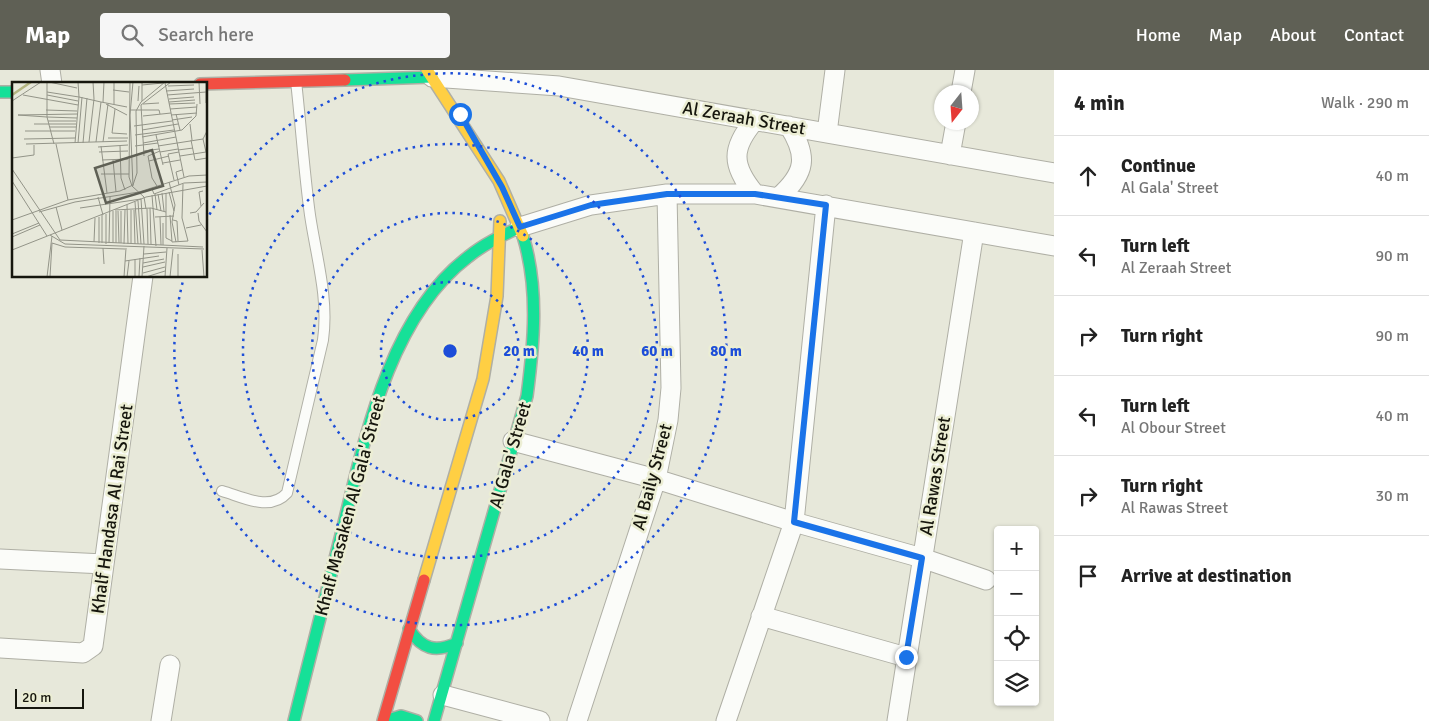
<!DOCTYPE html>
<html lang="en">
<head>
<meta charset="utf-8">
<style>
	body { margin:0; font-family:Signika,sans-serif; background:#f6f6f6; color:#222 }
	.controls { position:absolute; right:15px; bottom:15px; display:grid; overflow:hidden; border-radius:5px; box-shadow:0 1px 4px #0004 }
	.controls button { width:45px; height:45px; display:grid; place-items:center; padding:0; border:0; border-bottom:1px solid #e0e0e0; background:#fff; color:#222; font:25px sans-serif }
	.compass { position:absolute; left:934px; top:15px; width:45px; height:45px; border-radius:50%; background:#fff; box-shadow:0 1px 4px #0004; rotate:197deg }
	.scale { position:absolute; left:15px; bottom:12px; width:69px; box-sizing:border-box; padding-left:5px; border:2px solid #16160d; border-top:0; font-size:14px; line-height:18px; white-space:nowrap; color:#16160d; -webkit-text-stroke:4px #eceed4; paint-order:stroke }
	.stop { position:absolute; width:15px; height:15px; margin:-11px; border:4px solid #1a73e8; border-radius:50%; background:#fff }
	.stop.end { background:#1a73e8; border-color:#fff; box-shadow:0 1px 5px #0008 }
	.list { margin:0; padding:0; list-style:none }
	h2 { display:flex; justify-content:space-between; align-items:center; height:65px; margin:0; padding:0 20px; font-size:21px }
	h2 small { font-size:16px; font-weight:400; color:#767676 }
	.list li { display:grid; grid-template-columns:32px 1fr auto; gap:15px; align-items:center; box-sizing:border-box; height:80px; padding:0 20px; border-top:1px solid #e0e0e0 }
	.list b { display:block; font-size:19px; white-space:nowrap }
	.list p { margin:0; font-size:16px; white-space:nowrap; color:#767676 }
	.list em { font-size:16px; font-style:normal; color:#767676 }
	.icon { flex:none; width:28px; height:28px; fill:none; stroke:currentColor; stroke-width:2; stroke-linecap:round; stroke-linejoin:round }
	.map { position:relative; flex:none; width:1054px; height:651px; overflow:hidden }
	header { display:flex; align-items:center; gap:30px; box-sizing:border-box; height:70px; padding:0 25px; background:#5f6055; color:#fff }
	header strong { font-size:24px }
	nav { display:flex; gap:28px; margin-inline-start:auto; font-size:18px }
	.search { width:350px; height:45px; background:#f6f6f6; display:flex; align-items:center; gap:12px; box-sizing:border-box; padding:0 18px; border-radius:5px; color:#767676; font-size:19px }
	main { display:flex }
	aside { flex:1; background:#fff }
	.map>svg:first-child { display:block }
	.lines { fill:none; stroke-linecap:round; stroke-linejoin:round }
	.lane-casing { stroke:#afafa5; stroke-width:12 }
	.street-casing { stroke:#afafa5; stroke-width:21 }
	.fast-casing { stroke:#afafa5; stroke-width:14 }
	.slow-casing { stroke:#afafa5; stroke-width:14 }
	.jam-casing { stroke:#afafa5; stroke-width:14 }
	.lane { stroke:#fbfcf9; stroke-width:10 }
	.street { stroke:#fbfcf9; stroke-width:19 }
	.fast { stroke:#16e098; stroke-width:11 }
	.slow { stroke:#ffcf43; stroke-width:11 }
	.jam { stroke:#f24e42; stroke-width:11 }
	.route { stroke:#1a73e8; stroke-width:6 }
	.ring { fill:none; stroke:#1d4ed8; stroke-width:2.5; stroke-dasharray:2.5 5 }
	.labels { text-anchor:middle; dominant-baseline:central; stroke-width:5; stroke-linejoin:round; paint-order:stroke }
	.street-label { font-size:18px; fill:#16160d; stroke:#eceed4 }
	.inset-river { fill:none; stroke:#b4b580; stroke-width:2.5 }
	.inset-road { fill:none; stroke:#939488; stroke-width:1 }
	.view { fill:#5f6055; fill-opacity:0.15; stroke:#5f6055; stroke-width:2.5 }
	.inset-edge { fill:none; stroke:#16160d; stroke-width:2.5 }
	.centre { fill:#1d4ed8; stroke:#eceed4; stroke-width:2.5 }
	.ring-label { font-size:15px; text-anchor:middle; font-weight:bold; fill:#1d4ed8; stroke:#eceed4; stroke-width:5; stroke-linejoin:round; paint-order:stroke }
</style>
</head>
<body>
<header>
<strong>Map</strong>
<div class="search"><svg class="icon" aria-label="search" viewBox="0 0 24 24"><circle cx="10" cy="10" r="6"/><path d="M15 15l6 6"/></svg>Search here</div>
<nav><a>Home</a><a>Map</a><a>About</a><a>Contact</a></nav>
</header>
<main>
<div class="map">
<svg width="1054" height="651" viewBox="0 0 1054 651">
	<rect width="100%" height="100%" fill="#e7e8da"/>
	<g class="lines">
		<defs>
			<path id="lane" d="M222,421c21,6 48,21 65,2l36,-153c6,-42 -7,-84 -13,-125 -6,-44 -9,-89 -14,-134"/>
			<path id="street" d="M50,0l2,14
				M432,7l127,9 495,87
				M961,22l4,-22
				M827,63l8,-63
				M950,85l6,-33
				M755,124c-24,-29 -24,-46 0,-74
				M779,127c27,-24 29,-41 10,-71
				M520,157l71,-22 76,-11h88l299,52
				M513,371l143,38 138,43 128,36 64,22
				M0,489l104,5
				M761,546l145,41
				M0,578l83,5 10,-7 50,-370
				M443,625l97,26
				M161,651l9,-56
				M577,651l79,-242 12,-59 3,-32 -4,-194
				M726,651l68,-199 32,-317
				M897,651l77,-489"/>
			<path id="fast" d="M345,10l87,-3
				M0,22h14
				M409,559c13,20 26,24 48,14
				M294,651c16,-65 33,-130 49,-194 22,-90 47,-211 125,-270 16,-13 33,-21 52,-30
				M385,651l16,-5 16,5
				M434,651l93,-325c7,-53 12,-108 -4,-160"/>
			<path id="slow" d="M427,0l72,111 24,55
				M424,510l59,-201 14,-83 3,-75"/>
			<path id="jam" d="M200,14l145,-4
				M383,651l41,-141"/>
		</defs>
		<!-- lane casing -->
		<use href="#lane" class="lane-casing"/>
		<!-- street casing -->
		<use href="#street" class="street-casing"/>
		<!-- fast casing -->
		<use href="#fast" class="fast-casing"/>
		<!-- slow casing -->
		<use href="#slow" class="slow-casing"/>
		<!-- jam casing -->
		<use href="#jam" class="jam-casing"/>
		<!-- lane -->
		<use href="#lane" class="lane"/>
		<!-- street -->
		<use href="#street" class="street"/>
		<!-- fast -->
		<use href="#fast" class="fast"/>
		<!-- slow -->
		<use href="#slow" class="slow"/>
		<!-- jam -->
		<use href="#jam" class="jam"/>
	</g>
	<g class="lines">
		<!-- route -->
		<path class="route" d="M460,44l42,73 18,40 71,-22 76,-11h88l71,11 -32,317 128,36 -16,99"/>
	</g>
	<!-- distance rings -->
	<g class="ring">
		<circle cx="450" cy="281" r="69"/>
		<circle cx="450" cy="281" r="138"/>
		<circle cx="450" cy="281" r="207"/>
		<path d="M206 151A276 276 0 1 1 184 207"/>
	</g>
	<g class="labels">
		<!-- street labels -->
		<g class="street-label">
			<text transform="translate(744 48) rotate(10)">Al Zeraah Street</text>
			<text transform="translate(510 385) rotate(-74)">Al Gala' Street</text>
			<text transform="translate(935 406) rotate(-81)">Al Rawas Street</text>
			<text transform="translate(652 407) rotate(-75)">Al Baily Street</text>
			<text transform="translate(350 436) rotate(-75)">Khalf Masaken Al Gala' Street</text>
			<text transform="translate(112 439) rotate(-82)">Khalf Handasa Al Rai Street</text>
		</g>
	</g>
	<!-- overview -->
	<g transform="translate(12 12)">
		<rect width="195" height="195" fill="#e7e8da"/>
		<path class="inset-river" d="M0,13l19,-13"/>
		<path class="inset-road" d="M35,0v35l7,27M37,0l28,6M66,0l1,15 22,5M81,0l1,17M102,0v22M118,0l-1,95 3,9 12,11 2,12M121,0l-3,33 3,71M187,0l1,22M194,0v21M153,1l19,94M130,3l21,-2M156,4l26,-1M101,8l16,2M154,9l28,-2M35,10l32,5 -4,46M11,13l55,10M35,13l31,6M155,13l39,-3M157,17l25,-2M0,19l29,-19M126,19l1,-15M130,19v-19M91,20l1,-20M157,20l26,-2M94,22l21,11M131,22l16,-1M157,22l26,-1M129,23l3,51M129,23l30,-23M103,27l-3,24 15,1M158,27l27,-2M34,28l31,1M118,28h29l1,4M164,32l4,16M159,33l26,-2M131,34l28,-3M35,35l-29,-2 59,-1M35,35l30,1M160,38l20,-3M36,39h28M22,42h42M178,42l2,16M122,44l38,-5M38,45h26M130,48l36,-6M13,49h50M123,53l39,-5M144,53l7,30M130,55l40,-7 14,-14 1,-12M96,56h20M12,57l51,-1M179,58l4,20 12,-2M77,60l5,-43M84,60l5,-40 26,5M91,60l5,-38M66,61l4,-46M71,61l4,-45M131,61l33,-6M14,62l101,-3M44,62l12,56M89,64l6,47M108,64l1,32 4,12M123,64l23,-3M146,64l45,-7M86,65l30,-2M166,68l15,-2M131,69l16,-2M87,70l29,-1M148,70l18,-3M194,70l-3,-13 4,-8M168,74l26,-4M0,76l22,-3v-10M90,78l26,-1M101,78l3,32M137,79l20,-5M151,81l17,-3M0,87l48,71 143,7M89,92h28M162,98l-6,-26 11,-2M0,99l35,55M157,100l6,23 -3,17 4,20M167,103l-3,-13 6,-2M145,104l-5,-8 -4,-22 12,-5M140,107l2,5 30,-11 23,-1M157,110l5,19M150,111l2,18M154,111v45l6,3M143,112l2,16M146,112l3,17M140,113l4,51M86,115l5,18M126,119l3,43M123,120l3,42M115,123l1,39M189,124l-2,-14 4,-1M44,125l6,23M68,126l61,-9 3,45M138,126l1,36M135,127l1,35M103,128l36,-2 15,4M122,128l1,34M101,129v32M106,129l1,32M27,130l36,-10 64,-10 50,-16 18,-1M178,131l6,-1 8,-9M186,131l1,8 8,11M90,133v28M158,133l2,27 16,-1 -6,-23 1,-34M143,135l19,-1M148,135l1,28M0,138l56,-20 52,-9 13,-6 4,-12 -1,-62 5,-9 24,-20M161,138l4,1 1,20M151,141v22M174,146l15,-3M0,152l27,-11M38,153l15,9 139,5M0,155l28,-12M82,160l1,-24M40,161l13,4 60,2M87,161v-26M97,161l1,-46M104,161v-32M109,161v-32M94,162v-30M112,162l1,-34M119,162v-34M91,166l1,16M0,168l134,-53 61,-11M190,168l2,27M132,172l22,-2M166,172v23M113,179l34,-5M131,181l21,-4M131,185l22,-5M131,191l22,-6M127,194l1,-18M35,195l5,-41M38,195l2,-34M112,195l2,-29M115,195l2,-16M123,195v-18M130,195l2,-31M134,195l19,-6M153,195l2,-29M158,195l3,-28"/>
		<path class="view" d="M140,68l11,36 -57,17 -11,-35z"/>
		<rect width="195" height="195" class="inset-edge"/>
	</g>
	<circle cx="450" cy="281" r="8" class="centre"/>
	<g class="ring-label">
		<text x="519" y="286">20 m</text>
		<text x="588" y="286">40 m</text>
		<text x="657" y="286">60 m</text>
		<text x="726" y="286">80 m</text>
	</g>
</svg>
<div class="controls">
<button>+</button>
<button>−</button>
<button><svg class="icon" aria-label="locate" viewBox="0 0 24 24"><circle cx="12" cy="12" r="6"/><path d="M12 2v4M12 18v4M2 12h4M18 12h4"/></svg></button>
<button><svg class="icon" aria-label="layers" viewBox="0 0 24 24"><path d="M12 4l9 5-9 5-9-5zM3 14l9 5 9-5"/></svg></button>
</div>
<svg class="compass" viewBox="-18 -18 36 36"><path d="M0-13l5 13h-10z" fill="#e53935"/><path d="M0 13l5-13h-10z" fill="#767676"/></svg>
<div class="scale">20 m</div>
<div class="stop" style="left:460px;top:44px"></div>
<div class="stop end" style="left:906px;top:587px"></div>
</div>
<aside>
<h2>4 min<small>Walk · 290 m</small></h2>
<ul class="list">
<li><svg class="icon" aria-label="ahead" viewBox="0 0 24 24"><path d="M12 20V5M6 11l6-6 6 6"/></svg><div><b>Continue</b><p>Al Gala' Street</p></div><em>40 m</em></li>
<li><svg class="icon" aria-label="left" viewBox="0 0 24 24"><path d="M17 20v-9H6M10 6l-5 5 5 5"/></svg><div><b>Turn left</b><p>Al Zeraah Street</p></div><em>90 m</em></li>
<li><svg class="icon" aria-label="right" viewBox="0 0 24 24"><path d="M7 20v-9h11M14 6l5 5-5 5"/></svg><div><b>Turn right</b></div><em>90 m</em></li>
<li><svg class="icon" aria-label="left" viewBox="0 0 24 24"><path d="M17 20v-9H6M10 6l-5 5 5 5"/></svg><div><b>Turn left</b><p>Al Obour Street</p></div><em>40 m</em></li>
<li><svg class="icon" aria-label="right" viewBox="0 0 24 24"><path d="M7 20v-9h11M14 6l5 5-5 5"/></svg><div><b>Turn right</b><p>Al Rawas Street</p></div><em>30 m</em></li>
<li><svg class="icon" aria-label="arrive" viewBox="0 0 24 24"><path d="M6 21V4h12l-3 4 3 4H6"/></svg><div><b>Arrive at destination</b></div></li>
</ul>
</aside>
</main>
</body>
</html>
